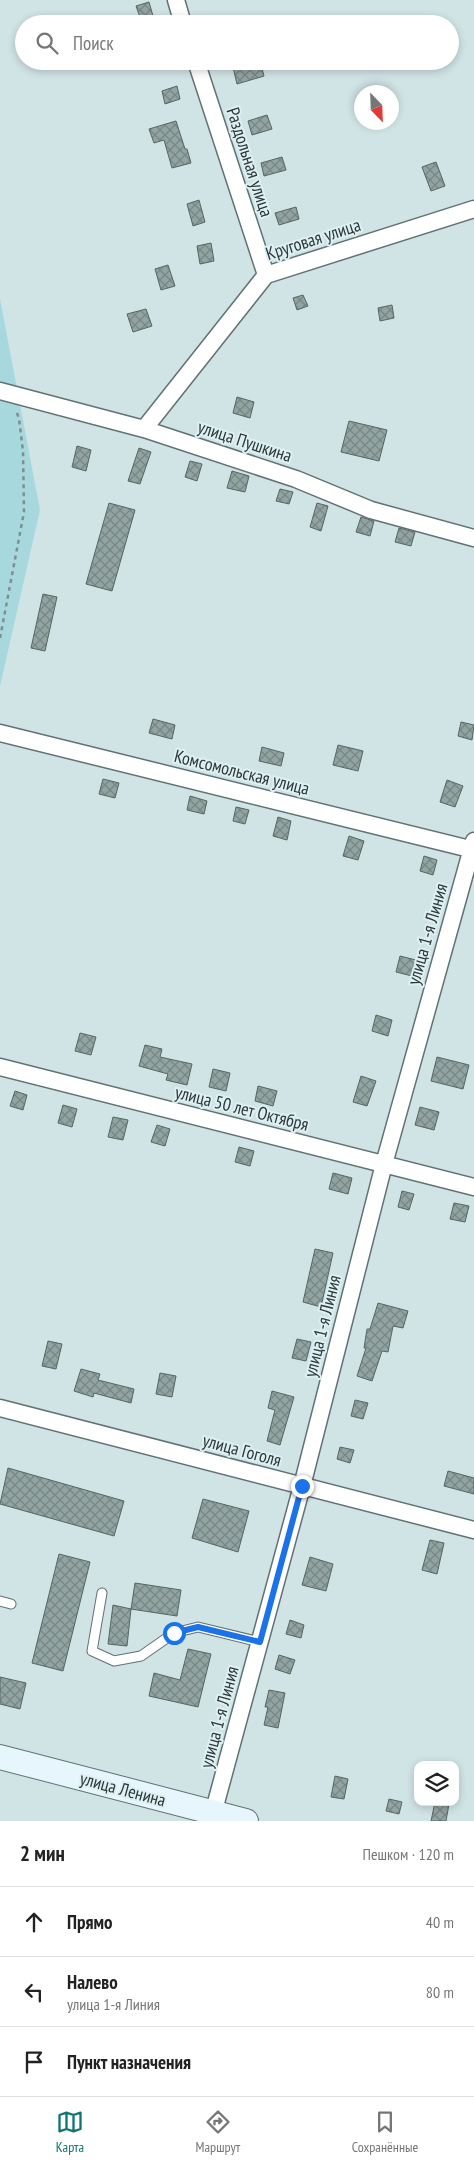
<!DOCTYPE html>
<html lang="ru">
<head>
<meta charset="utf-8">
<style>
	body { margin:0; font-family:"PT Sans Narrow",sans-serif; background:#f6f6f6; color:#222 }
	.controls { position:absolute; right:15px; bottom:15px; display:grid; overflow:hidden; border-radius:10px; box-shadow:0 2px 8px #0003 }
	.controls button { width:45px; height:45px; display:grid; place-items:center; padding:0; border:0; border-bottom:1px solid #e0e0e0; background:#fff; color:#222; font:25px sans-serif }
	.compass { position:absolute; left:354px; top:85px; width:45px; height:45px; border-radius:50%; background:#fff; box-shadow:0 2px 8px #0003; rotate:157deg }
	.stop { position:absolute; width:15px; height:15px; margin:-11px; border:4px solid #1a73e8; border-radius:50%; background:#fff }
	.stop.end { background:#1a73e8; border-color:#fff; box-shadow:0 1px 5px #0008 }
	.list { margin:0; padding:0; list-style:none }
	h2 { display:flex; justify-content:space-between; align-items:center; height:65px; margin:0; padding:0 20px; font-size:21px }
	h2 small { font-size:16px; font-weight:400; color:#767676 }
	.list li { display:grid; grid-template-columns:32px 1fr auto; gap:15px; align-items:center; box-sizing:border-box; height:70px; padding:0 20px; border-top:1px solid #e0e0e0 }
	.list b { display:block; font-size:19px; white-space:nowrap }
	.list p { margin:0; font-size:16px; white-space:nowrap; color:#767676 }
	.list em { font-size:16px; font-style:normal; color:#767676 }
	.icon { flex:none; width:28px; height:28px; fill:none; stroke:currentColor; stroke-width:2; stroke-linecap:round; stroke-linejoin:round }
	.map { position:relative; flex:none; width:474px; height:1821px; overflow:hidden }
	.search { position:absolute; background:#fff; box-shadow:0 2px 8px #0003; left:15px; right:15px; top:15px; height:55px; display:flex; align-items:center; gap:12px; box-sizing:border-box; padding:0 18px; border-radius:28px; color:#767676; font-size:19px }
	.sheet { height:275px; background:#fff }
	nav { display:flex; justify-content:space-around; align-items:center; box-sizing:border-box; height:70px; border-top:1px solid #e0e0e0; background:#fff; font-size:14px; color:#767676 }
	nav a { display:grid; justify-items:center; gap:2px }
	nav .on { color:#0f766e }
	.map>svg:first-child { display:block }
	.grass { fill:#a7d8de }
	.building { fill:url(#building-cross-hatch); stroke:#556663 }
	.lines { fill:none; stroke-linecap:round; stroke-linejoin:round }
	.lane-casing { stroke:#617274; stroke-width:11 }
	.street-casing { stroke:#617274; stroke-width:19 }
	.secondary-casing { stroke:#617274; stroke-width:26 }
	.path { stroke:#808e8f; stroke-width:2.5; stroke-dasharray:4 4; stroke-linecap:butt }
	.lane { stroke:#fff; stroke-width:9 }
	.street { stroke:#fff; stroke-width:16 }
	.secondary { stroke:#e7f6fc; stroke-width:24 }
	.route { stroke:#1a73e8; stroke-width:6 }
	.labels { text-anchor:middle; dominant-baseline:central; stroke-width:4; stroke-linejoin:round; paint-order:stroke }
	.street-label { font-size:18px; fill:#2e3636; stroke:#ddf0f3 }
</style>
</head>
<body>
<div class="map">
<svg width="474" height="1821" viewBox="0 0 474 1821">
	<defs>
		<pattern id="building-cross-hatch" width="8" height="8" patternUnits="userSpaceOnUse" patternTransform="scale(1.25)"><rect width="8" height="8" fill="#92a4a1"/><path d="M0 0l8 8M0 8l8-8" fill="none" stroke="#788684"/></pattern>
	</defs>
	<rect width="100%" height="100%" fill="#d0e3e5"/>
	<!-- grass -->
	<path class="grass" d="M0,299l40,211 -40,176z"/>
	<!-- building -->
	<path class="building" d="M149,2l4,14 -12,4 -5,-14z
		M254,61h6l4,15 -27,8 -4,-17z
		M177,86l3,13 -15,5 -3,-13z
		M267,115l5,14 -20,6 -4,-14z
		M176,121l9,28h2l4,14 -19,5 -8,-28 -10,3 -5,-14z
		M282,157l4,13 -22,6 -3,-13z
		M436,162l9,24 -14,5 -9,-24z
		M199,200l6,22 -12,4 -6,-22z
		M296,207l3,12 -20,6 -4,-12z
		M211,243l3,18 -14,3 -3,-18z
		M168,265l7,21 -14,4 -6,-21z
		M303,295l5,11 -11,4 -4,-12z
		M392,305l2,13 -14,3 -2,-13z
		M146,309l6,17 -19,6 -6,-18z
		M237,397l17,5 -4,16 -17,-5z
		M349,421l38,9 -8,31 -38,-9z
		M77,446l14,4 -5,21 -14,-4z
		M139,448l12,4 -11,32 -12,-3z
		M190,461l12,3 -5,17 -12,-4z
		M232,471l17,5 -4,16 -18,-4z
		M280,489l13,3 -4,12 -13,-3z
		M109,503l26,7 -23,81 -26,-7z
		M317,503l11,3 -7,25 -11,-4z
		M361,517l13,4 -4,15 -14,-4z
		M399,528l16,4 -4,14 -16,-4z
		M43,594l14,3 -12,54 -14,-3z
		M153,719l22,6 -3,14 -23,-6z
		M461,722l13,3 -2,15 -14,-4z
		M338,745l25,6 -5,20 -25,-6z
		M262,747l22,6 -3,13 -22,-5z
		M103,779l16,4 -4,15 -16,-4z
		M447,780l16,6 -8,21 -15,-5z
		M190,796l17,5 -3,13 -17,-4z
		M236,807l13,3 -4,14 -12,-3z
		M278,817l13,4 -4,19 -14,-4z
		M349,836l15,5 -6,19 -15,-4z
		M424,856l13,4 -4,15 -13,-4z
		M400,956l20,5 -4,16 -20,-5z
		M376,1015l16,5 -4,16 -16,-5z
		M80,1033l16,4 -5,18 -16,-4z
		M145,1045l17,4 -2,8 32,7 -5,21 -21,-5 2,-6 -29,-8z
		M437,1057l32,8 -6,24 -32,-8z
		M213,1069l17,4 -4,18 -17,-4z
		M361,1076l15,5 -9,25 -14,-4z
		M258,1086l19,5 -4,15 -18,-5z
		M15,1091l12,4 -4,15 -13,-4z
		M63,1105l14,4 -5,18 -14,-4z
		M420,1107l19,5 -5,18 -19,-5z
		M113,1117l15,3 -5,20 -15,-3z
		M157,1125l13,4 -5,17 -14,-4z
		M239,1147l15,4 -4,15 -15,-4z
		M333,1173l19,5 -4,16 -19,-5z
		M402,1191l12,3 -5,16 -11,-3z
		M454,1203l15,3 -4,16 -15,-3z
		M315,1249l18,4 -12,54 -18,-5z
		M378,1303l30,8 -5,17 -10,-2 -5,26 -6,-1 -10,30 -15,-5 9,-28h-2l3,-19h3z
		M297,1339l14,3 -5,19 -14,-3z
		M48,1341l14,3 -6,25 -14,-3z
		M81,1369l19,5 -2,6 36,9 -3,14 -37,-10 -1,4 -19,-6z
		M160,1373l16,3 -4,21 -16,-3z
		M272,1391l22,6 -14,48 -13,-4 8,-31 -7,-2z
		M355,1400l13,3 -5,16 -12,-3z
		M340,1447l14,3 -4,13 -13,-4z
		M8,1468l116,33 -10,35 -114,-32z
		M448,1471l26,7v16l-30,-8z
		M203,1499l46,12 -11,41 -46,-14z
		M430,1540l14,3 -7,31 -15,-4z
		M59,1554l31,8 -27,109 -31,-8z
		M310,1557l23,7 -7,27 -24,-6z
		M135,1583l46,7 -4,26 -46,-7z
		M113,1605l18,4 -4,37 -19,-2z
		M290,1620l14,5 -3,13 -15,-4z
		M188,1649l23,5 -13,53 -49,-11 5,-23 26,7z
		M279,1655l16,5 -5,14 -15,-5z
		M0,1677l26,6 -6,26 -20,-5z
		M269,1690l16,3 -7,35 -14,-3 4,-18h-3z
		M335,1776l13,3 -4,20 -13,-2z
		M389,1799l13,3 -3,12 -13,-3z
		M435,1802l14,2 -3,17h-15z"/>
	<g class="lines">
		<defs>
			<path id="lane" d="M102,1593l-10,58 22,10 27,-5 33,-23 24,-6 62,15
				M0,1601l11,3"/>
			<path id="street" d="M176,0l7,24
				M196,61l70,214
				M0,391l144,38 152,50 75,31 103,28
				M144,429l122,-154 208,-66
				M0,733l474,117
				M0,1067l474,120
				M0,1408l474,122
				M211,1821l91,-335 82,-322 90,-323"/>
			<path id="secondary" d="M0,1757l246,64"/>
		</defs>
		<!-- lane casing -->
		<use href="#lane" class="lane-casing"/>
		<!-- street casing -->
		<use href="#street" class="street-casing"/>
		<!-- secondary casing -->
		<use href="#secondary" class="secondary-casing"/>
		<!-- path -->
		<path class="path" d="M0,638l24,-126 -1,-61 -4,-32 -3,-9"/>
		<!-- lane -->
		<use href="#lane" class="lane"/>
		<!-- street -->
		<use href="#street" class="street"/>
		<!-- secondary -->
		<use href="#secondary" class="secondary"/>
	</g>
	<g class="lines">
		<!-- route -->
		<path class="route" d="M174,1633l24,-6 62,15 42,-156"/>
	</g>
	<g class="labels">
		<!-- street labels -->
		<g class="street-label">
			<text transform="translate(250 162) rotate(72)">Раздольная улица</text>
			<text transform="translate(313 239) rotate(-18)">Круговая улица</text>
			<text transform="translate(245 441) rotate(18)">улица Пушкина</text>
			<text transform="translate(242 772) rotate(14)">Комсомольская улица</text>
			<text transform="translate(427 934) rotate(-74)">улица 1-я Линия</text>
			<text transform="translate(242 1108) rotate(14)">улица 50 лет Октября</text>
			<text transform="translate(322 1326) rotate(-76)">улица 1-я Линия</text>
			<text transform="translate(242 1450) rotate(15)">улица Гоголя</text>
			<text transform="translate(219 1717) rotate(-75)">улица 1-я Линия</text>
			<text transform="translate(123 1789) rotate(15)">улица Ленина</text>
		</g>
	</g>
</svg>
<div class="controls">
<button><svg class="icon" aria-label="layers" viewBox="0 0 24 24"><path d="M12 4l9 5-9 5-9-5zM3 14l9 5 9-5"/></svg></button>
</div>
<svg class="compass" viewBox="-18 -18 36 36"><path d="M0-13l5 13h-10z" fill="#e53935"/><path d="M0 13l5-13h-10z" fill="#767676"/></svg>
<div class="stop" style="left:174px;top:1633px"></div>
<div class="stop end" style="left:302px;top:1486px"></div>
<div class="search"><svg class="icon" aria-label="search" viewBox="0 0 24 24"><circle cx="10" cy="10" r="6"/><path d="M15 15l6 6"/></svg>Поиск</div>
</div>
<section class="sheet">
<h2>2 мин<small>Пешком · 120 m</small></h2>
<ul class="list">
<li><svg class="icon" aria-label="ahead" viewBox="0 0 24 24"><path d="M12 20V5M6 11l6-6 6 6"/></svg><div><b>Прямо</b></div><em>40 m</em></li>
<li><svg class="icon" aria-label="left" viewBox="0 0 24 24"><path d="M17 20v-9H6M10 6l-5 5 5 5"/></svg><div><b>Налево</b><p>улица 1-я Линия</p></div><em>80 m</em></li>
<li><svg class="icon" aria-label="arrive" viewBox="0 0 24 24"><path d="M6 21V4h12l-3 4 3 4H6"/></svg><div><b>Пункт назначения</b></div></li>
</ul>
</section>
<nav>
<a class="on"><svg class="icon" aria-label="map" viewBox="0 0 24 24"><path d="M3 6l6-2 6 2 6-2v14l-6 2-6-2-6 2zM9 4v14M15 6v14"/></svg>Карта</a>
<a><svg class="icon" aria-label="directions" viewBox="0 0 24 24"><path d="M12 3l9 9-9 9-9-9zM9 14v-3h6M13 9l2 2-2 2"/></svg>Маршрут</a>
<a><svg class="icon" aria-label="saved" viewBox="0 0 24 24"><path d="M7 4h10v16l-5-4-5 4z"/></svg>Сохранённые</a>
</nav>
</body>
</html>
